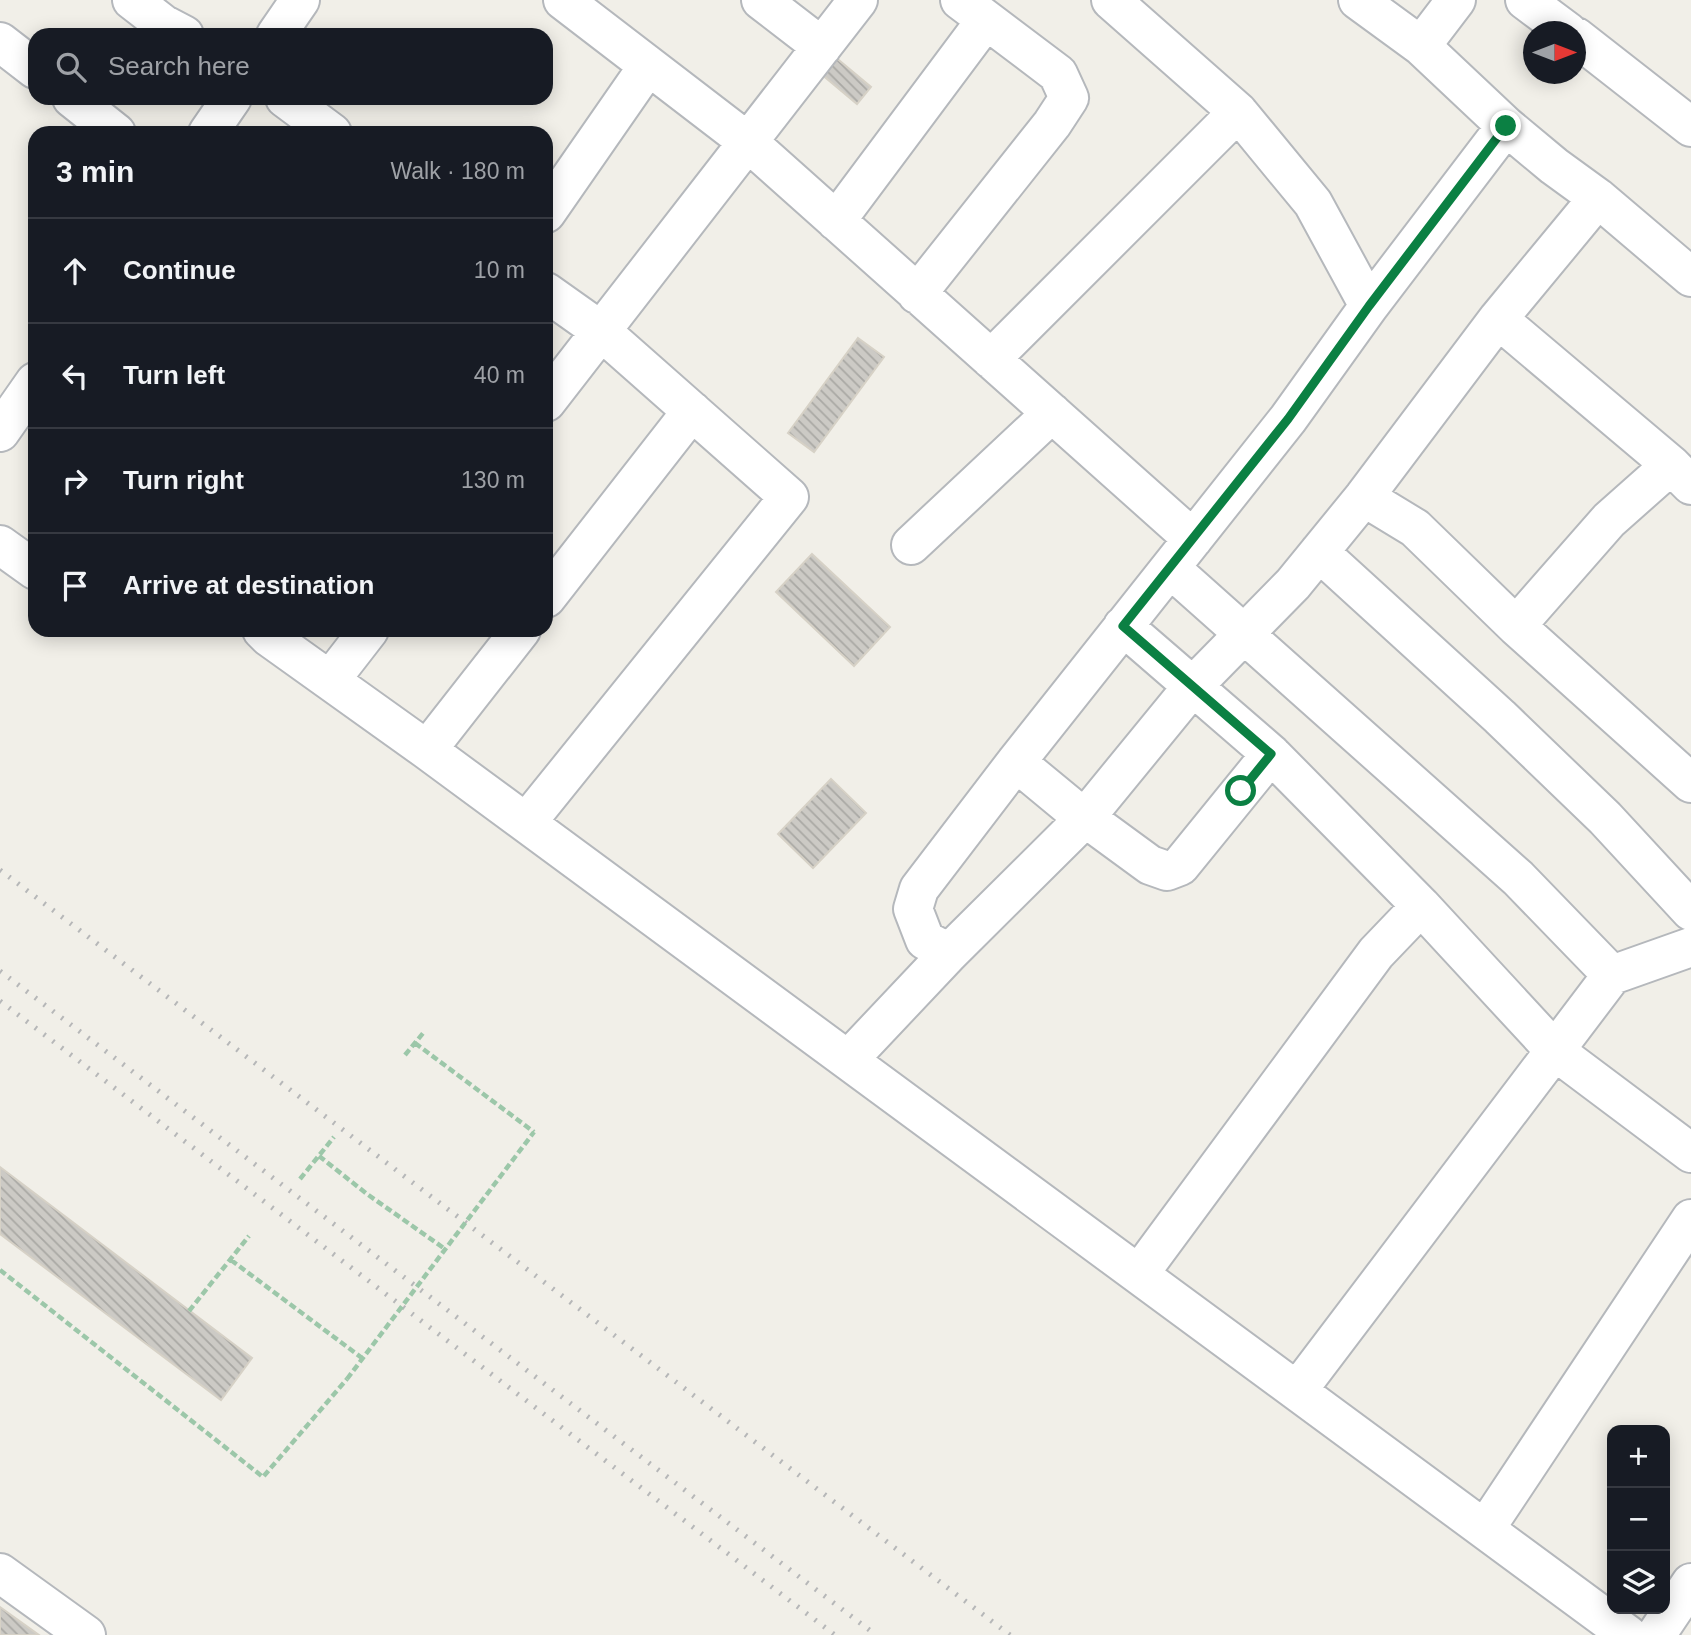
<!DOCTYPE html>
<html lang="en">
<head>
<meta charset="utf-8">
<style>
	body { margin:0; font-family:Arial,sans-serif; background:#20242c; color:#f1f3f6 }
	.controls { position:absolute; right:21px; bottom:21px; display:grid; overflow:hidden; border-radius:14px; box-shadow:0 4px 18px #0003 }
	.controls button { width:63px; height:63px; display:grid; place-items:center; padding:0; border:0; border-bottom:2px solid #363941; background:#171b24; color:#f1f3f6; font:35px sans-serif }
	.compass { position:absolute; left:1523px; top:21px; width:63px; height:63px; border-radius:50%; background:#171b24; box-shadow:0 4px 18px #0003; rotate:90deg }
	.stop { position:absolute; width:21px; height:21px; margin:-16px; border:5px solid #0b8043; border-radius:50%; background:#fff }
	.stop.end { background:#0b8043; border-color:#fff; box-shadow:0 2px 7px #0008 }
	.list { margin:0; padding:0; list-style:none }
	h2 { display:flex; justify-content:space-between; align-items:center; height:91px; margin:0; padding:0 28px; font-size:30px }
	h2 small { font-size:23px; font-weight:400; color:#9ea1a6 }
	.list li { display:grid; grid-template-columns:46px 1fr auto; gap:21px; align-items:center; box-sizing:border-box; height:105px; padding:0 28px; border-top:2px solid #363941 }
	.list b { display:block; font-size:26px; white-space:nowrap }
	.list em { font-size:23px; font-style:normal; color:#9ea1a6 }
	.icon { flex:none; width:38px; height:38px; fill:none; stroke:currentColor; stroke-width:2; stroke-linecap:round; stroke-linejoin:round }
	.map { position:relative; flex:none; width:1691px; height:1635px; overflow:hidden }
	.search { position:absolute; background:#171b24; box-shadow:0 4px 18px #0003; left:28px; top:28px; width:525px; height:77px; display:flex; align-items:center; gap:18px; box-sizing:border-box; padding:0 24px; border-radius:21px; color:#9ea1a6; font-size:26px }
	.panel { position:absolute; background:#171b24; box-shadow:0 4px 18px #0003; left:28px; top:126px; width:525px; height:511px; border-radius:21px }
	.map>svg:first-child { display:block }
	.building { fill:url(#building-back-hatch); stroke:#d6d1c6; stroke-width:2 }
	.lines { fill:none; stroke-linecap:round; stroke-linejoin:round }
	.minor-casing { stroke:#b5b8bc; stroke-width:42 }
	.path { stroke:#9cc7a9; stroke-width:4.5; stroke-dasharray:7 3.5; stroke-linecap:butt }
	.minor { stroke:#fff; stroke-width:38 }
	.rail { stroke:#b6b7b8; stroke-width:5; stroke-dasharray:2 9; stroke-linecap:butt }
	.path-bridge { stroke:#9cc7a9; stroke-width:4.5; stroke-dasharray:7 3.5; stroke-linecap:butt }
	.route { stroke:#0b8043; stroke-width:9 }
</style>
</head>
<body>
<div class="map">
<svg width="1691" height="1635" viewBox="0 0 1691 1635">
	<defs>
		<pattern id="building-back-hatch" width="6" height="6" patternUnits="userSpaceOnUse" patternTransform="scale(1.75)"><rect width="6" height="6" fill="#cccac5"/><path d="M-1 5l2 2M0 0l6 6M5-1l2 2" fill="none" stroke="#a9a8a4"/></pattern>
	</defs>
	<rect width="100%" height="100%" fill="#f1efe8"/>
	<!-- building -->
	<path class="building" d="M834,56l37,31 -14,17 -37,-31z
		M858,338l26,19 -70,95 -26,-19z
		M812,554l78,73 -36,39 -78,-74z
		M831,779l35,34 -53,55 -35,-34z
		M0,1167l252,191 -31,42 -221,-166z
		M0,1607l39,28h-39z"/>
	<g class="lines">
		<defs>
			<path id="minor" d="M132,0l31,24 21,11
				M563,0l185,142 445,397
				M761,0l61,47
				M1111,0l127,112 75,91 56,103
				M1358,0l63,46 85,80 -137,180 -81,113 -272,343 -97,127 -6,20 12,31 24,13 136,-135 108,-132 100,-102 71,-87 134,-178 100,-121
				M1525,0l43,32
				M276,35l24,-35
				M1576,37l115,90
				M0,42l35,27
				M1421,46l35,-46
				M72,98l44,35
				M285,98l47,35
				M1506,126l48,40 44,32 93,79
				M208,133l24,-35
				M546,213l102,-147
				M836,221l150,-201
				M917,294l135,-170 17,-26 -11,-24 -98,-74
				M1498,319l173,146 20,20
				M991,359l247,-247
				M546,402l312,-402
				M0,432l35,-50
				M1364,497l51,31 101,98 175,157
				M0,545l35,25
				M911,545l141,-132
				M1319,552l181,165 105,101 86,93
				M1170,568l348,310 94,97
				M546,598l146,-187
				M1123,626l148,128 150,152 134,145 136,102
				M1516,626l93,-106 62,-55
				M262,630l7,7 158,113 1201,885
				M331,679l38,-49
				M427,750l94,-120
				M1016,762l52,43 82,60 17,6 13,-5 91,-112
				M526,823l263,-326 -188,-166 -55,-39
				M848,1060l101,-107
				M1139,1274l237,-321 45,-47
				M1297,1391l315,-416 79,-28
				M1485,1529l206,-310
				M0,1573l86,62
				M1656,1635l35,-52"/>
		</defs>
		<!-- minor casing -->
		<use href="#minor" class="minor-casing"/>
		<!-- path -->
		<path class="path" d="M415,1043l119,89
			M405,1055l19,-23
			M319,1156l48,38 78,55
			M300,1179l34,-42
			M231,1260l131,98
			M0,1270l263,207 84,-98
			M189,1311l60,-75"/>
		<!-- minor -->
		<use href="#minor" class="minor"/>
		<!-- rail -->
		<path class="rail" d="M0,870l1010,765
			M0,971l876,664
			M0,1001l835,634"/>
		<!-- path-bridge -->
		<path class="path-bridge" d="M347,1379l187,-247"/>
	</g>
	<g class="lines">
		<!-- route -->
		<path class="route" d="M1241,791l30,-37 -148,-128 165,-207 81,-113 137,-180"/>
	</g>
</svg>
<div class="controls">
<button>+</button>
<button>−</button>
<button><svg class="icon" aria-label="layers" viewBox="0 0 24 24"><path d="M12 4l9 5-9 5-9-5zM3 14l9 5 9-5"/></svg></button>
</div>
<svg class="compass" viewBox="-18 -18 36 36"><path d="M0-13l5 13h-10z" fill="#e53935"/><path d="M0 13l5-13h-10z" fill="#9ea1a6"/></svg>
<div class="stop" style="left:1241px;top:791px"></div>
<div class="stop end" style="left:1506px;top:126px"></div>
<div class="search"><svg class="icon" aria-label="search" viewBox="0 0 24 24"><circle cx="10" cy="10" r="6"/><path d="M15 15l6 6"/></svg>Search here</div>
<section class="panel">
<h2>3 min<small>Walk · 180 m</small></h2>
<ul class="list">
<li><svg class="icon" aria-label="ahead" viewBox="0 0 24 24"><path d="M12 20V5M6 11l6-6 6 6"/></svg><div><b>Continue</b></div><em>10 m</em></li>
<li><svg class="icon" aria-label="left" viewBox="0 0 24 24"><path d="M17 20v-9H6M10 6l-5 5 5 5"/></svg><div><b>Turn left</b></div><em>40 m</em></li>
<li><svg class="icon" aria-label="right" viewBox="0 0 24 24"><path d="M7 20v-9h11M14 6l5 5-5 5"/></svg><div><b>Turn right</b></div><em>130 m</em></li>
<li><svg class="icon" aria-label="arrive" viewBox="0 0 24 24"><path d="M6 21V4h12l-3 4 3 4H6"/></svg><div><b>Arrive at destination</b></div></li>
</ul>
</section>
</div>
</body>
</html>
